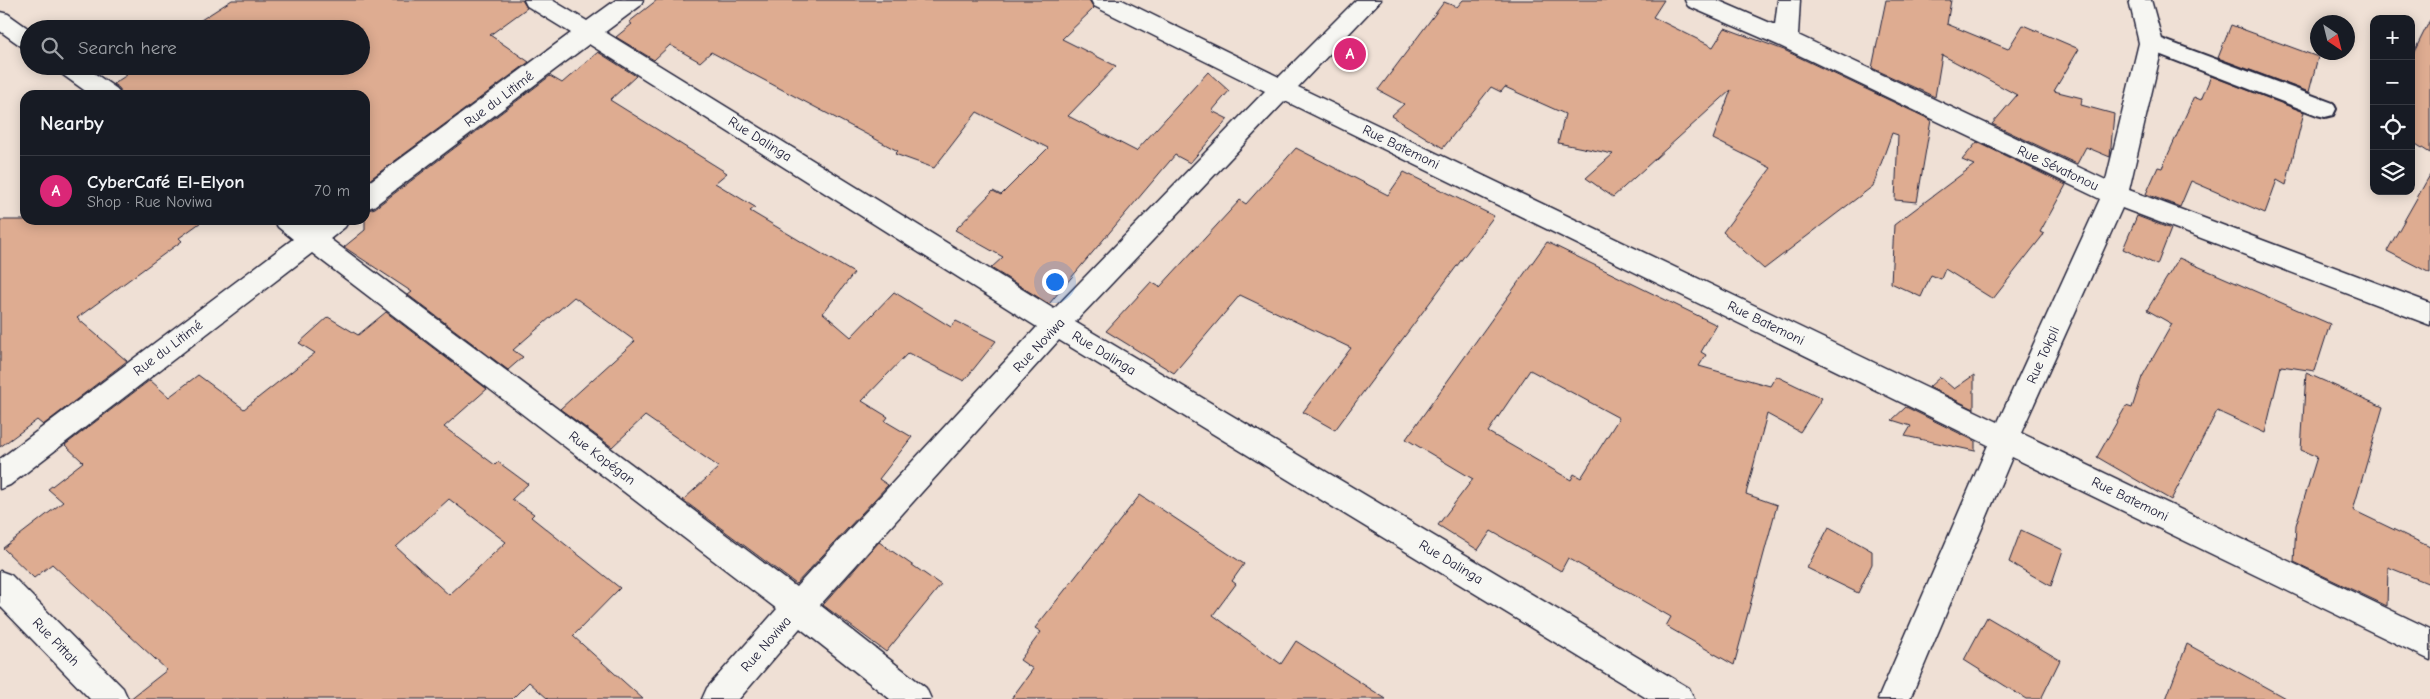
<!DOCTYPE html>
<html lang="en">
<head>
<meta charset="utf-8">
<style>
	body { margin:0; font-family:"Comic Neue",sans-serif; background:#20242c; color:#f1f3f6 }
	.controls { position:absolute; right:15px; top:15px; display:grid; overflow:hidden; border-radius:10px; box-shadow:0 2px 12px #0003 }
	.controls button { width:45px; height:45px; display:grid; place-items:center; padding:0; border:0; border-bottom:1px solid #363941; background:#171b24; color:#f1f3f6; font:25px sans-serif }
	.compass { position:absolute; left:2310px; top:15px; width:45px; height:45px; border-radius:50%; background:#171b24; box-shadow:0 2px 12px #0003; rotate:145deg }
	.you { position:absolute; left:1054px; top:281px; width:18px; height:18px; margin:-12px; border:4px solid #fff; border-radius:50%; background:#1a73e8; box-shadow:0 0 0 8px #1a73e833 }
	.badge { display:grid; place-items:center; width:32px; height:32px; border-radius:50%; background:#db2777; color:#fff; font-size:16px; font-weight:700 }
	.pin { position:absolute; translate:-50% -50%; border:2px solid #fff; box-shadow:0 1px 5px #0006 }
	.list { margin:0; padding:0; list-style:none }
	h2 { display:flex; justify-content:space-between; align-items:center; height:65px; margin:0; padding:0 20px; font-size:21px }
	h2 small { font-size:16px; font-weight:400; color:#9ea1a6 }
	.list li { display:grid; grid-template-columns:32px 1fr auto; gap:15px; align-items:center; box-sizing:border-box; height:70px; padding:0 20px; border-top:1px solid #363941 }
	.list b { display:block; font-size:19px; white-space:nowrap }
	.list p { margin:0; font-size:16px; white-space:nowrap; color:#9ea1a6 }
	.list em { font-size:16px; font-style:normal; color:#9ea1a6 }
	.icon { flex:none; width:28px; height:28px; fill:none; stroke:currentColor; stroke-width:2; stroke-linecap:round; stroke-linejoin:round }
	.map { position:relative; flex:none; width:2430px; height:699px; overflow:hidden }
	.search { position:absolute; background:#171b24; box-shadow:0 2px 12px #0003; left:20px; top:20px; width:350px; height:55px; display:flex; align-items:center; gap:12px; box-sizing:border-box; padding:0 18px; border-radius:28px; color:#9ea1a6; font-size:19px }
	.panel { position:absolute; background:#171b24; box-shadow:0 2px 12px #0003; left:20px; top:90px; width:350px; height:135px; border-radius:15px }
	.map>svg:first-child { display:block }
	.building { fill:#deac91; stroke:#22223b; fill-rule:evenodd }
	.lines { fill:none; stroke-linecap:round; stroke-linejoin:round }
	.lane-casing { stroke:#22223b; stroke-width:4 }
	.street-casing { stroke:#22223b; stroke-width:3 }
	.lane { fill:#f6f6f2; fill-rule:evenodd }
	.street { fill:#f6f6f2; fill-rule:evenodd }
	.labels { text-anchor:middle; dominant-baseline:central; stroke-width:5; stroke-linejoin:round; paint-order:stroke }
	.street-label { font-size:14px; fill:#22223b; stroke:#f6f6f2 }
</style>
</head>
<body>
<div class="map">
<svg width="2430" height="699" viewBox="0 0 2430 699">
	<rect width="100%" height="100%" fill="#efe0d5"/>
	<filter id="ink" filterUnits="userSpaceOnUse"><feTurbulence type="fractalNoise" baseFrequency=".02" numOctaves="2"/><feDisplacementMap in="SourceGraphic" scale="10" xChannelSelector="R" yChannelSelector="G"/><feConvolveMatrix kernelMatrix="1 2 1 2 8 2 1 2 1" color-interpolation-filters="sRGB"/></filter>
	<g filter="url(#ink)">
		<!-- building -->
		<path class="building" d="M232,0h290l5,8 -37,27 39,27 -164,121v-88h-243l-3,-7 -6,-4 14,-9 -6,-5 6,-4h234v-37h-174z
			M657,0h432l5,8 -32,31 54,27 -48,50 68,35 72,-79 21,19 -17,20 16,8 -38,44 -15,-8 -126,149 -58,-36 12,-11 -48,-27 38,-39 8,4 47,-47 -71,-36 -43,56 -39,-14 3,-3 -187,-99 -11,10 -30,-17 -16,15 -38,-23 16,-13 -3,-2z
			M1463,0h201l-11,17 60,30 12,-19 59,22 147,70 -14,82 -22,-2 3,-65 -6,-2 -19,53 -109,83 -41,-37 48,-64 -58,-29 18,-49 -118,107 -27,-19 27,-24 -55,-11 7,-29 -60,-27 -4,5 -10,-5 -48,61 -52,-32 13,-12 -26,-14 66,-88 13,5z
			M1886,0h65l-4,24 61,25 15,-24 56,24 -25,42 28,7 -1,7 33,9 -4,43 -24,-10 -9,17 -85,-40 25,-29 -75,-40 -7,42 -63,-29z
			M2430,20v133l-19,-12v-83z
			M2231,25l87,32 -9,35 -91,-34z
			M598,52l38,24 -26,24 117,73 -12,10 40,24 -5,4 104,62 -31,40 28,24 43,-45 57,35 5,-6 40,20 -32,40 -56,-28 -46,48 26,16 -3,4 27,16 -33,42 9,6 -92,99 -113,-84 36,-33 -74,-51 -33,31 -52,-38 75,-68 -61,-44 -61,53 10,7 -15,13 -100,-75 4,-3 -68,-45 21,-17v-19l10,-3 175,-132 12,7z
			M2211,76l93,36 -18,73 -9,-5 -12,33 -74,-32 -11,26 -34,-13 12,-27 4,1 32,-71 7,3z
			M1977,142l89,43 -26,47 4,2 -51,65 -48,-30 -4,10 -10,-4 -10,22 -30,-14 3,-58 80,-60 -12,-5z
			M1296,148l92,47 16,-23 90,44 -159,214 -32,-18 48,-64 -111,-53 -66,78 -68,-42 45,-49 9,5 80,-87 6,4z
			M2430,175v98l-43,-22z
			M2137,216l34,13 -14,36 -34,-16z
			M0,220h204l-25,18 3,3 -105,77 50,43 -84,64 -6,-5 -37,27z
			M1547,242l170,83 -16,27 5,3 -7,11 71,20 6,-10 46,22 -22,34 -33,-18 -21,80 31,11 -43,160 -68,-39 5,-9 -103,-59 -7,13 -70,-40 -13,19 -40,-25 35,-46 -67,-40zM1530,370l89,48 -38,60 -7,-4 -3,6 -83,-48z
			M2179,258l151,66 -15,47 -34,-5 -16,67 -48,-22 -46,89 -74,-43 29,-51 6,2 10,-31 30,-53 -25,-14z
			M386,312l101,77 -43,38 51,38 3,-3 30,22 -16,15 22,15 -3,3 89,71 -47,48 70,63h-95l-19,-17 -17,17h-382l37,-29 -115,-106 -18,14 -31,-30 60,-46 -15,-13 35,-27 -18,-17 85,-65 19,17 29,-22 46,34 71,-56 -16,-10 29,-26 30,18zM449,499l57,43 -57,53 -53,-48z
			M2306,373l77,34 -30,103 77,37v37l-42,-17 -1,39 -93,-44 2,-37 21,-68 -16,-7z
			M1974,375v34l-45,-22 11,-10 14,12z
			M1906,407l69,34v10l-70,-15 6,-10 -19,-6z
			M1140,495l104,69 -12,17 4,3 -23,31 68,49 15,-23 90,58h-375l22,-30 -13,-9 21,-28 -6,-4z
			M1829,527l43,24v13l-14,29 -51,-25z
			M2021,530l42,20 -12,36 -42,-24z
			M879,542l62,43 -55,67 -63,-47z
			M1987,617l73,43 -19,39h-15l-62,-39z
			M2187,644l100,55h-121z"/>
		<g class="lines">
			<defs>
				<path id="lane" d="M2151,35l182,68 3,6 -3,6 -8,2 -8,-2 -174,-67 -3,-5 3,-5z"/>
				<path id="street" d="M524,0h28l35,21 29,-21h27l-3,6 -35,26 449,277 211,-218 -171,-85 -3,-6h31l157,77 77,-77h25l-83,87 700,335 102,-223 -322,-154 -90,-39 -3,-6h32l58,25 3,-25h22l-2,35 308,145 33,-137 -10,-43h22l12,43 -34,147 301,113v22l-308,-117 -101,225 409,196v31l-418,-203 -102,242h-32l110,-254 -703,-344 -210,221 614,366 5,11h-46l-589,-359 -239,265 106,83 5,11h-41l-90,-71 -61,71h-37l5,-11 70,-79 -465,-356 -302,232 -10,4v-30l293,-220 -15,-12 -4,-7h32l6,4 5,-4h32l-4,7 -15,12 466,348 241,-260 -448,-283 -215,162 -9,3v-24l206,-152 -44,-27z
					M0,12l8,2 21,15v19l-8,-2 -21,-15z
					M55,66h29l33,23 3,6h-29l-32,-23z
					M0,571l11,4 112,113 5,11h-38l-90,-93z"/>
			</defs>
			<!-- lane casing -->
			<use href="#lane" class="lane-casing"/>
			<!-- street casing -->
			<use href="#street" class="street-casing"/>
			<!-- lane -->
			<use href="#lane" class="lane"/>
			<!-- street -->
			<use href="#street" class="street"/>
		</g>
	</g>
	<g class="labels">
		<!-- street labels -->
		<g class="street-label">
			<text transform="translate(499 99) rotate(-37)">Rue du Litimé</text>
			<text transform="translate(760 139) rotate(32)">Rue Dalinga</text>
			<text transform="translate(1401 147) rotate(26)">Rue Batemoni</text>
			<text transform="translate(2058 168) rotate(25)">Rue Sévatonou</text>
			<text transform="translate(1766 323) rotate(26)">Rue Batemoni</text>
			<text transform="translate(1039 345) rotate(-47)">Rue Noviwa</text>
			<text transform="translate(168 348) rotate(-37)">Rue du Litimé</text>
			<text transform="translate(1104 353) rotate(31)">Rue Dalinga</text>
			<text transform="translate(2043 355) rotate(-66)">Rue Tokpli</text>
			<text transform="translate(602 458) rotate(37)">Rue Kopégan</text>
			<text transform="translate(2130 499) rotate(26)">Rue Batemoni</text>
			<text transform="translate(1451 562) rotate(31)">Rue Dalinga</text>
			<text transform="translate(56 642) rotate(46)">Rue Pittah</text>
			<text transform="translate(766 644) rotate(-49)">Rue Noviwa</text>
		</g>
	</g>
</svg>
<div class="controls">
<button>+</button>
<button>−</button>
<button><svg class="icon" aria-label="locate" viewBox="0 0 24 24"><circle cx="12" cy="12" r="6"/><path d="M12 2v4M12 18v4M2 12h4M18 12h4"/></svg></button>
<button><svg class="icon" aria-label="layers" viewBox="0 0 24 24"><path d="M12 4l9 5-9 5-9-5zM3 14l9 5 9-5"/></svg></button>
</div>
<svg class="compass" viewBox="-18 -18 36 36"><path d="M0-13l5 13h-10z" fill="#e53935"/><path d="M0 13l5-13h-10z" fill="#9ea1a6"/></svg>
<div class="you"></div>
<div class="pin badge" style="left:1350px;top:54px">A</div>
<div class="search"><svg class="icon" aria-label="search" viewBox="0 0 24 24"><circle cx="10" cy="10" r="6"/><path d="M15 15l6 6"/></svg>Search here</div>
<section class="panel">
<h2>Nearby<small></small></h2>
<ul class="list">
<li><span class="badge">A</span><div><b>CyberCafé El-Elyon</b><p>Shop · Rue Noviwa</p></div><em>70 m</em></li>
</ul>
</section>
</div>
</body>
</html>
